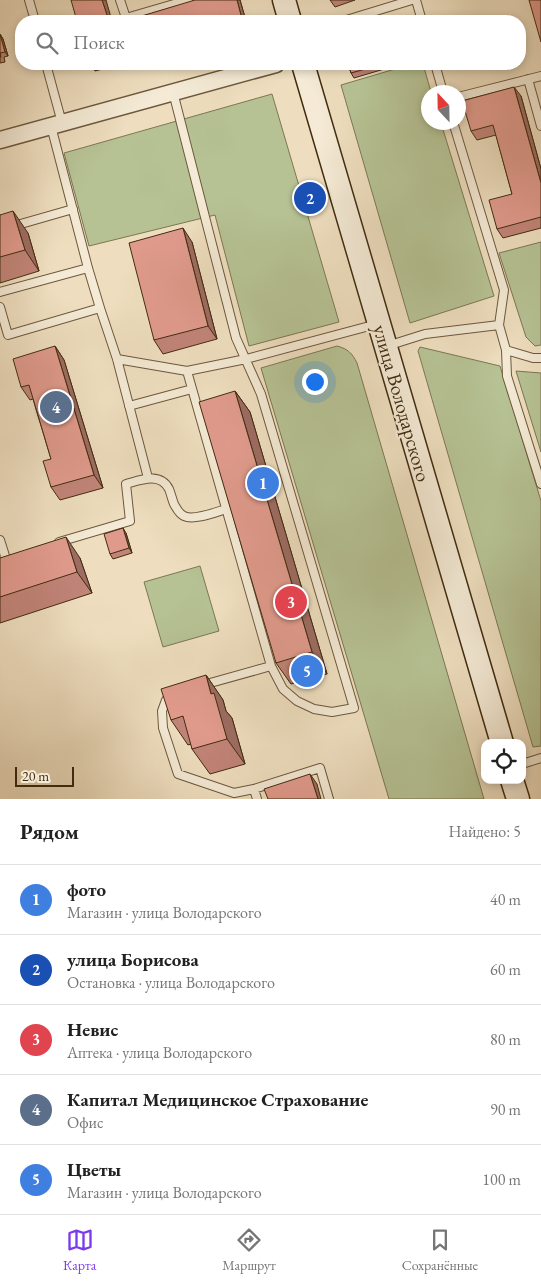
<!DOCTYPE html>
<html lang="ru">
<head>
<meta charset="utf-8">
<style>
	body { margin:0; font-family:"EB Garamond",serif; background:#f6f6f6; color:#222 }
	.controls { position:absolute; right:15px; bottom:15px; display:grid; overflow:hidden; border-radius:10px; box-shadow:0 2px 8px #0003 }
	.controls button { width:45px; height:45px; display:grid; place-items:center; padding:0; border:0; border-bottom:1px solid #e0e0e0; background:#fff; color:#222; font:25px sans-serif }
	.compass { position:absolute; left:421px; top:85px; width:45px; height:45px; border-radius:50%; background:#fff; box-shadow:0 2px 8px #0003; rotate:338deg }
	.scale { position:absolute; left:15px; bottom:12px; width:59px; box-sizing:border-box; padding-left:5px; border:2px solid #422c10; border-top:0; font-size:14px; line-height:18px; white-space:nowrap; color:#422c10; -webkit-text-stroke:4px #f4ead5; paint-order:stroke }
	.you { position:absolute; left:314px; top:381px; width:18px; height:18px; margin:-12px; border:4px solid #fff; border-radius:50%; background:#1a73e8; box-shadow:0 0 0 8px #1a73e833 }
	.badge { display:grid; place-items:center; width:32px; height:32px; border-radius:50%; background:#7c3aed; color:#fff; font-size:16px; font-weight:700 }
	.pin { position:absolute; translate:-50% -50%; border:2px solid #fff; box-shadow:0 1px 5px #0006 }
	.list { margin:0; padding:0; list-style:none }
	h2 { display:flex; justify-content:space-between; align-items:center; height:65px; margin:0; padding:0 20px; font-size:21px }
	h2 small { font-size:16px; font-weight:400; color:#767676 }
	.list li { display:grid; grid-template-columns:32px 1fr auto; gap:15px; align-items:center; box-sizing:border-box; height:70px; padding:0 20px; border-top:1px solid #e0e0e0 }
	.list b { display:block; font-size:19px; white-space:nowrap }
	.list p { margin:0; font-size:16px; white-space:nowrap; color:#767676 }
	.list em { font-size:16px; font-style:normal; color:#767676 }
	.icon { flex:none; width:28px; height:28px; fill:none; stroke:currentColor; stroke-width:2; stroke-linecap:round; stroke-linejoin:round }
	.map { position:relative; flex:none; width:541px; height:799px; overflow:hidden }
	.search { position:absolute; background:#fff; box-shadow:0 2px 8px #0003; left:15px; right:15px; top:15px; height:55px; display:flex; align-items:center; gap:12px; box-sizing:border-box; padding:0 18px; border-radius:20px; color:#767676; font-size:19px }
	.sheet { height:415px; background:#fff }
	nav { display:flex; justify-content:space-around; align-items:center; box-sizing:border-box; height:70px; border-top:1px solid #e0e0e0; background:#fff; font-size:14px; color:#767676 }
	nav a { display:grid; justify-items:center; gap:2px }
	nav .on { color:#7c3aed }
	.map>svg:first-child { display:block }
	.green { fill:#b6c294; stroke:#7c7752 }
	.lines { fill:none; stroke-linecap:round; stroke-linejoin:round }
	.lane-casing { stroke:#6d583c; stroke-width:10 }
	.street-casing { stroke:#6d583c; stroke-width:19 }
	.secondary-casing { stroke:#422c10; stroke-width:25 }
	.lane { stroke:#f4ead5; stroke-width:8 }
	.street { stroke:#f4ead5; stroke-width:16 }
	.secondary { stroke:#f4ead5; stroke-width:22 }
	.wall { fill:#c18478; stroke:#422c10 }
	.shaded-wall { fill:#9d6c62; stroke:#422c10 }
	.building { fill:#e09a8c; stroke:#422c10 }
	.labels { text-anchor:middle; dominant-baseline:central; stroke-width:4.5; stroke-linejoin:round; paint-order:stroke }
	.street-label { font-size:20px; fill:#422c10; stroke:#f4ead5 }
</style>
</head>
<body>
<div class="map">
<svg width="541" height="799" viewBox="0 0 541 799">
	<rect width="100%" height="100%" fill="#eedebf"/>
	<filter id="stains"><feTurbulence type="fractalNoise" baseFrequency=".004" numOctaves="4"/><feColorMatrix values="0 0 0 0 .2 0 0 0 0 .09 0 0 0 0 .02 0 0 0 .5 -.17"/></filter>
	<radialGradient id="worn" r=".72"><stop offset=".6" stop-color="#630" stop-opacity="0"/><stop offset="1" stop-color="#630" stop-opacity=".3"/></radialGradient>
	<!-- green -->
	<path class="green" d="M412,64h11l8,28h-3v30l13,1 53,173 -84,27 -69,-238z
		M272,94l67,228 -90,24 -34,-131 -126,31 -25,-93z
		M541,242v103l-6,1 -9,-9 -27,-84z
		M337,346c11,3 15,7 20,17l127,436h-95l-128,-431z
		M420,347l80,19 41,135v245l-8,1 -115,-396z
		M516,371l25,2v79z
		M200,566l19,65 -56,16 -19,-65z"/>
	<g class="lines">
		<defs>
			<path id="lane" d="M29,0l6,21
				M120,0l6,18 62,-18
				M416,0l6,21
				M343,21l69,-21
				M46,64l16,59
				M435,64l8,28
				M528,79l13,47
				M173,92l63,246 25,56 93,314 -22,4 -18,-3 -17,-8 -14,-12 -12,-23
				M458,97l83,-21
				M453,122l51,168 -5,35 7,25 1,26 34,108
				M51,126l37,142 12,40 17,51 31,119
				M0,230l73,-21
				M0,292l88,-24
				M0,307l8,28 92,-27
				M387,346l38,-12 74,-9
				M506,350l27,8h8
				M117,359l70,12 59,-12 131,-35
				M187,371l84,295 -68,19
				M129,406l63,-17
				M0,540l6,19 -6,2
				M59,542l71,-21 -4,-37c15,-4 34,-12 43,5 2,5 3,10 5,15 3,5 5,10 10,12 10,5 32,-4 42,-7
				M173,696l-7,4 -4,11 1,17 15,46 56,19 20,-4 66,-21 9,31
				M522,764l19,-6
				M254,789l3,10"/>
			<path id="street" d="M0,140l276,-76"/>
			<path id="secondary" d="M284,0l6,21
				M303,64l199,679
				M512,780l6,19"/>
		</defs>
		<!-- lane casing -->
		<use href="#lane" class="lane-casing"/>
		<!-- street casing -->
		<use href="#street" class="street-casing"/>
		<!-- secondary casing -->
		<use href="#secondary" class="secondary-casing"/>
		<!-- lane -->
		<use href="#lane" class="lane"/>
		<!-- street -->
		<use href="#street" class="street"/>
		<!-- secondary -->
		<use href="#secondary" class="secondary"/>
	</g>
	<!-- wall -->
	<path class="wall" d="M240,0l6,21h-121l46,-13z
		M330,0h25l-20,7z
		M0,34l3,5 5,17 -4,1 1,5 -5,1z
		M90,64h32l-27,7z
		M348,64h53l-47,14 -3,-5z
		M521,96l20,73v59l-38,10 -6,-9 15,-35 -16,-59 -19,5 -6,-9z
		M0,215l28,18 11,38 -39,12z
		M192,242l25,97 -54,15 -9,-14z
		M55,346l9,14 39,128 -43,12 -9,-13v-28l-18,-60 -3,1 -9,-13z
		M235,391l15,21 77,262 -36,10 -15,-21z
		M126,533l6,20 -19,6 -3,-5z
		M0,558h80l12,35 -92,30z
		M206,675l17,25 3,11 6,7 13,46 -35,10 -18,-25 -1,-5 -3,1 -17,-25z"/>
	<!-- shaded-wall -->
	<path class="shaded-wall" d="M102,0h4l6,21h-3z
		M237,0h3l6,21h-3l-1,-2z
		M0,34l3,5 5,17 -3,-4z
		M514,87l7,9 20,73v14z
		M13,211l15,22 11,38 -14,-21z
		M183,228l9,14 25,97 -9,-13z
		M55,346l9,14 39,128 -9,-13z
		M235,391l15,21 77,262 -15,-22z
		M123,528l3,5 6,20 -3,-5z
		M66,537l14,21 12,35 -15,-21z
		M206,675l17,25 3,11 6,7 13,46 -18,-25 -16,-45z
		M310,774l7,10 4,15h-3z"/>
	<!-- building -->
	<path class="building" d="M71,0h31l7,21h-32z
		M195,0h42l5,19 -9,2h-108z
		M529,0h12v42z
		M0,34l5,18 -5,1 1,4h-1z
		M348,64h35l-32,9z
		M514,87l27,96v34l-44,12 -8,-29 23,-6 -19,-69 -22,6 -9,-30z
		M13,211l12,39 -25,7v-42z
		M183,228l25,98 -54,14 -25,-97z
		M55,346l39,129 -43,12 -8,-26 8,-2 -22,-74 -8,2 -8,-28z
		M235,391l77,261 -36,11 -77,-261z
		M123,528l6,20 -19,6 -6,-20z
		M66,537l11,35 -77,25v-39z
		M206,675l5,19 3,-1 13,46 -35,10 -9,-33 -12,4 -10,-31z
		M310,774l8,25h-50l-4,-10z"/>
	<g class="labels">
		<!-- street labels -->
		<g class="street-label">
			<text transform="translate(402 403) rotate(74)">улица Володарского</text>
		</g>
	</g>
	<rect width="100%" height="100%" filter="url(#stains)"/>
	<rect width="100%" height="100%" fill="url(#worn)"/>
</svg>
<div class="controls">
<button><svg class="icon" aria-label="locate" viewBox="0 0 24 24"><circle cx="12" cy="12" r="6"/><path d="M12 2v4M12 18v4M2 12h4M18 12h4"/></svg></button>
</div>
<svg class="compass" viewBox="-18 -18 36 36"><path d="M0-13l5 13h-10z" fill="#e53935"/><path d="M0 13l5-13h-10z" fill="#767676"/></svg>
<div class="scale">20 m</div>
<div class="you"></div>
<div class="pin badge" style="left:263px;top:483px;background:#3f7fe0">1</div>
<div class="pin badge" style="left:310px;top:198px;background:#1a4fb4">2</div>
<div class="pin badge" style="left:291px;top:602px;background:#e0444e">3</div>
<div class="pin badge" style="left:56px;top:407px;background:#5c6f8a">4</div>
<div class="pin badge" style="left:307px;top:671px;background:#3f7fe0">5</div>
<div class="search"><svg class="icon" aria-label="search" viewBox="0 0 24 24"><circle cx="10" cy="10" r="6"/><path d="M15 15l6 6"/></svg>Поиск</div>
</div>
<section class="sheet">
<h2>Рядом<small>Найдено: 5</small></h2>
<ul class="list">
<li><span class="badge" style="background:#3f7fe0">1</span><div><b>фото</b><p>Магазин · улица Володарского</p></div><em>40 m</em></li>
<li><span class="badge" style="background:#1a4fb4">2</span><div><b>улица Борисова</b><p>Остановка · улица Володарского</p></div><em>60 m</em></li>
<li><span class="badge" style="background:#e0444e">3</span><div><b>Невис</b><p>Аптека · улица Володарского</p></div><em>80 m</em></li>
<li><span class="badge" style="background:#5c6f8a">4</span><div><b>Капитал Медицинское Страхование</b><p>Офис</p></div><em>90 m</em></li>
<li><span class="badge" style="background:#3f7fe0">5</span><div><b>Цветы</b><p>Магазин · улица Володарского</p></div><em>100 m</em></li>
</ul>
</section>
<nav>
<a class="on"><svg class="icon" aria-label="map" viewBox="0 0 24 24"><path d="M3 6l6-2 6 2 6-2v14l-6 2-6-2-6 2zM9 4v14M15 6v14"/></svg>Карта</a>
<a><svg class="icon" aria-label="directions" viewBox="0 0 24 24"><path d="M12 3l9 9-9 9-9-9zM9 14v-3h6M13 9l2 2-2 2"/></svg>Маршрут</a>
<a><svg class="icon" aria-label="saved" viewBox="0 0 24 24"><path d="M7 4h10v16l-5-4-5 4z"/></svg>Сохранённые</a>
</nav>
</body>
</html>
